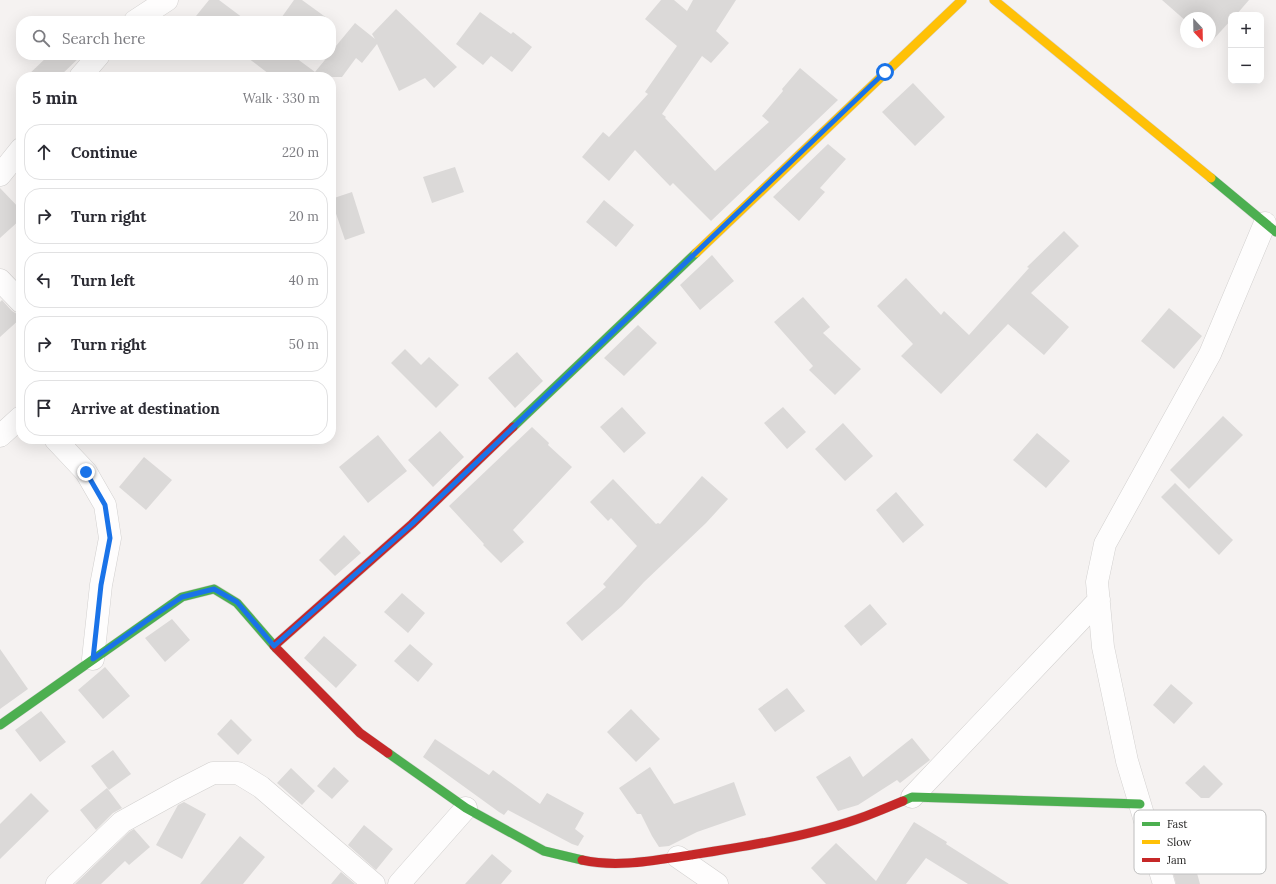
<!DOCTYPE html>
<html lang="en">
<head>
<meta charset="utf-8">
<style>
	body { margin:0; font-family:Lora,serif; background:#f2f2f3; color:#2b2b33 }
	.controls { position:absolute; right:12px; top:12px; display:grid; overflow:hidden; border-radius:8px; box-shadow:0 4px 16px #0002 }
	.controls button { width:36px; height:36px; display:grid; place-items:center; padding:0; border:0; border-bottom:1px solid #e1e1e2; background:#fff; color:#2b2b33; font:20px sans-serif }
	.compass { position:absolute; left:1180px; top:12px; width:36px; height:36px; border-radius:50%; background:#fff; box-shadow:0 4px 16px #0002; rotate:158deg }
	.stop { position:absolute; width:12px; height:12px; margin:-9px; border:3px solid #1a73e8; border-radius:50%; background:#fff }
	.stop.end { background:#1a73e8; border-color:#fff; box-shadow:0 1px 4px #0008 }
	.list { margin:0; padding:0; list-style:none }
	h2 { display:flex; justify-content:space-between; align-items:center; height:52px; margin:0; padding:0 16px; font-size:17px }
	h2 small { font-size:13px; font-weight:400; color:#7c7c81 }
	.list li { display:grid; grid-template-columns:26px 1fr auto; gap:12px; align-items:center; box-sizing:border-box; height:56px; margin:0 8px 8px; padding:0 8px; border:1px solid #e1e1e2; border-radius:16px }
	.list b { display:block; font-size:15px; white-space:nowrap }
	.list em { font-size:13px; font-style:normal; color:#7c7c81 }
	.icon { flex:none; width:22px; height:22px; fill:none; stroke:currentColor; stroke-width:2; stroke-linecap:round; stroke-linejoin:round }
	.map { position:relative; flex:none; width:1276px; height:884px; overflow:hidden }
	.search { position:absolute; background:#fff; box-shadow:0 4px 16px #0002; left:16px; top:16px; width:320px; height:44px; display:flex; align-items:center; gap:10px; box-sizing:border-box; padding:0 14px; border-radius:16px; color:#7c7c81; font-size:15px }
	.panel { position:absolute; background:#fff; box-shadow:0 4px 16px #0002; left:16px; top:72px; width:320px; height:372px; border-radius:16px }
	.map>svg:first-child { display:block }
	.building { fill:#dbd9d8 }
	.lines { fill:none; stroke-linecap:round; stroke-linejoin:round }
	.street-casing { stroke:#d2d0cf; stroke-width:23 }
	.fast-casing { stroke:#d2d0cf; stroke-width:10 }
	.slow-casing { stroke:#d2d0cf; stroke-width:10 }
	.jam-casing { stroke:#d2d0cf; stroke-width:10 }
	.street { stroke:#fefdfd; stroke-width:22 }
	.fast { stroke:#4caf50; stroke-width:9 }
	.slow { stroke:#ffc107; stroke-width:9 }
	.jam { stroke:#c62828; stroke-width:9 }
	.route { stroke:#1a73e8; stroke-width:5 }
	.key { fill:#fff; stroke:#bebebe; stroke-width:1 }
	.key-label { font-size:11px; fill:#282726 }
</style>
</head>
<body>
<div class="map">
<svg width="1276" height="884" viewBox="0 0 1276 884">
	<rect width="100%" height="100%" fill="#f5f2f1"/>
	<!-- building -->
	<path class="building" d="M209,0h10l28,21h-55z
		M294,0h8l29,21h-52z
		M661,0h13l13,11 6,-11h43l-20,31 13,12 -18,20 -9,-7 -40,58 4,3 -1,1 50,53 54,-49 -7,-6 21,-25 -1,-2 18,-21 38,32 -127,121 -38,-38 -3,3 -35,-36 -26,31 -27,-24 21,-25 6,5 39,-43 -3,-2 32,-46 -32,-27z
		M1162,0h87l-13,15h-5v5l-20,22 -1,-1v-23h-24v3z
		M396,9l61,58 -23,21 -9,-10 -26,13 -22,-47 -15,19 -6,-5 -14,19h-69l-29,-22h48l23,17 14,-17h3l-1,-3 24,-29 20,16 -3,-5z
		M480,12l31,22 2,-2 19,15 -20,25 -21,-16 -8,9 -27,-21z
		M49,55h33l-23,22h-33z
		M913,83l32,34 -30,29 -33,-34z
		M828,144l18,15 -26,29 5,4 -26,29 -26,-24z
		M455,167l9,25 -32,11 -9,-26z
		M0,188l21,22v9l-21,19z
		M352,192l13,41 -20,7 -14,-41z
		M604,200l30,25 -18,22 -30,-25z
		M1064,231l15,15 -48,47 38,34 -25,28 -36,-31 -67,70 -40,-38 12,-12 -36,-38 29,-28 35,37 3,-4 25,24 60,-67 -2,-1z
		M712,255l22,26 -34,29 -20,-25z
		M803,297l27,30 -7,6 38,36 -26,26 -26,-25 4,-4 -39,-44z
		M2,300l10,11 5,3h4v4l-21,19v-35z
		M1169,308l33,28 -28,33 -33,-28z
		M638,325l19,18 -33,33 -20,-18z
		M405,349l16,16 8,-8 30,28 -23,23 -45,-45z
		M517,352l26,29 -28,27 -27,-30z
		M622,407l24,26 -22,20 -24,-26z
		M783,407l23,25 -19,17 -23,-26z
		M1223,416l20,19 -54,54 -19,-19z
		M843,423l30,33 -28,25 -30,-32z
		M532,427l17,16 -1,2 24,22 -59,63 11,12 -23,21 -18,-18 1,-1 -35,-38z
		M440,431l24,26 -31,30 -25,-27z
		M1037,433l33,28 -24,27 -33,-28z
		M378,435l29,36 -39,32 -29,-36z
		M144,457l28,23 -26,30 -27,-23z
		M702,476l26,23 -22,24 -62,59 -22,24 -40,35 -16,-18 40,-36 -3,-3 34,-38 -26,-28 -3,3 -18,-19 23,-23 43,45 2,-1 2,1z
		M1175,483l58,57 -14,15 -58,-58z
		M896,492l28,33 -21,18 -27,-33z
		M344,535l17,18 -26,23 -16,-16z
		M402,593l23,20 -17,20 -24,-21z
		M870,604l17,20 -26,22 -17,-20z
		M172,619l18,21 -25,22 -20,-24z
		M324,636l33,29 -21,23 -32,-30z
		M410,644l23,20 -15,18 -24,-21z
		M0,649l28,40 -28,20z
		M105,667l25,29 -27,23 -25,-29z
		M1171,684l22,19 -19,21 -21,-19z
		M787,688l18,23 -30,21 -17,-23z
		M631,709l29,30 -24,23 -29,-30z
		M41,711l25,31 -26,20 -25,-32z
		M231,719l21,21 -14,15 -21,-21z
		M912,738l18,22 -30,23 -3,-3 -39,25 -20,6 -22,-34 34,-21 13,21z
		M435,739l54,36 4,-5 47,34 7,-11 37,20 -9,16 9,7 -6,10 -6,-2 -64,-34 -4,5 -5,-3 -76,-55z
		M113,750l18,24 -22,16 -18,-24z
		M1204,765l19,19 -14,14h-8l-16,-15z
		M334,767l15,14 -17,18 -15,-13z
		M650,767l24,37 60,-22 12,33 -49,17 -28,14 -10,1 -7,-11 -11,-22h-4l-18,-26z
		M291,768l24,23 -13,14 -25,-22z
		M107,788l15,20 -9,5 -17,17 -16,-20z
		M31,793l18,18 -49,48v-35z
		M184,802l22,12 -24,45 -26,-14 22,-40z
		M914,822l33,20 -1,2 63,40h-41l-42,-26 -20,26h-80l-15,-16 25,-25 40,38z
		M364,825l29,24 -17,21 -28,-25z
		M134,829l16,18 -21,18 -4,-4 -24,23h-26l54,-52z
		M240,836l25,21 -22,27h-43z
		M1187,837l13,47h-24l-11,-41z
		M492,854l20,17 -11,13h-36z
		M341,872l14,12h-24z"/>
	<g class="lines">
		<defs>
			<path id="street" d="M135,21l32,-21
				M80,77l19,-22
				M0,175l21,-26
				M0,280l21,22
				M0,436l21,-19
				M55,439l31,33 19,33 5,33 -9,47 -8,74
				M912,797l187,-197
				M678,857l39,27
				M57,884l65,-62 56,-31 35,-18h25l23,14 113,97
				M399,884l67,-76
				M1164,884l-37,-123 -24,-114 -6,-65 8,-38 105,-190 55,-131"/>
			<path id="fast" d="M1211,178l65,54
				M513,427l183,-174
				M0,725l182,-128 32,-8 23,14 39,45
				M388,753l78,55 78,43 38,9
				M903,801l9,-4 228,7"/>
			<path id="slow" d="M994,0l217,178
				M696,253l266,-253"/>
			<path id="jam" d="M274,646l138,-122 101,-97
				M276,648l84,85 28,20
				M582,860c36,8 73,0 109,-5 57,-9 121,-19 175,-39 13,-5 25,-10 37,-15"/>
		</defs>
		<!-- street casing -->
		<use href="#street" class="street-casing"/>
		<!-- fast casing -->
		<use href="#fast" class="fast-casing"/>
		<!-- slow casing -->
		<use href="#slow" class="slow-casing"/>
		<!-- jam casing -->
		<use href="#jam" class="jam-casing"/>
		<!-- street -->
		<use href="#street" class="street"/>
		<!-- fast -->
		<use href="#fast" class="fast"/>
		<!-- slow -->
		<use href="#slow" class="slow"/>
		<!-- jam -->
		<use href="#jam" class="jam"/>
	</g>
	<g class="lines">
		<!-- route -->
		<path class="route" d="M86,472l19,33 5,33 -9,47 -8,74 59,-42 30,-20 32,-8 23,13 37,44 138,-122 473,-452"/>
	</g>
	<!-- legend -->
	<rect x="1134" y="810" width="132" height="64" rx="6" class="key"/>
	<rect x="1142" y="822" width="18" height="4" fill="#4caf50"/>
	<rect x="1142" y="840" width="18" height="4" fill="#ffc107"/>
	<rect x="1142" y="858" width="18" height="4" fill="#c62828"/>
	<g class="key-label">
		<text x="1167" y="828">Fast</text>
		<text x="1167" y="846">Slow</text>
		<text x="1167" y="864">Jam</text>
	</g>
</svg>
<div class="controls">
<button>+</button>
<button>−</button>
</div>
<svg class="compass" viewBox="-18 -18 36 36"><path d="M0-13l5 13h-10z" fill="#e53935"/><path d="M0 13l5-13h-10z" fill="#7c7c81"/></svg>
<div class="stop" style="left:885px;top:72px"></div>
<div class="stop end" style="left:86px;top:472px"></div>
<div class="search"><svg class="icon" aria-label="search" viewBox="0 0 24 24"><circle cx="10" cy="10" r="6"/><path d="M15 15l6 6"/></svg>Search here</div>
<section class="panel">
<h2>5 min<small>Walk · 330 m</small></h2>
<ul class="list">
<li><svg class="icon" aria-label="ahead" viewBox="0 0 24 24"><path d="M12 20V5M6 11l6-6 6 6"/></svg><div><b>Continue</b></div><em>220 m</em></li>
<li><svg class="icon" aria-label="right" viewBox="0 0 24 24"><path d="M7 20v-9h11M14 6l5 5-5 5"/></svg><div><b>Turn right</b></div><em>20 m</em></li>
<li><svg class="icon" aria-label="left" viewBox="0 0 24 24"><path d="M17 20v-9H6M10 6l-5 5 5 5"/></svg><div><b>Turn left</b></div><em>40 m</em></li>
<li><svg class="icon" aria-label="right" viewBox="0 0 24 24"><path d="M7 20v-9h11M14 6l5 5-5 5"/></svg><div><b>Turn right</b></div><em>50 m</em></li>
<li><svg class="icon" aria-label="arrive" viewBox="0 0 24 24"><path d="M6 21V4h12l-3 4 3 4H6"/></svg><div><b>Arrive at destination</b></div></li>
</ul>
</section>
</div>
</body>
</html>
